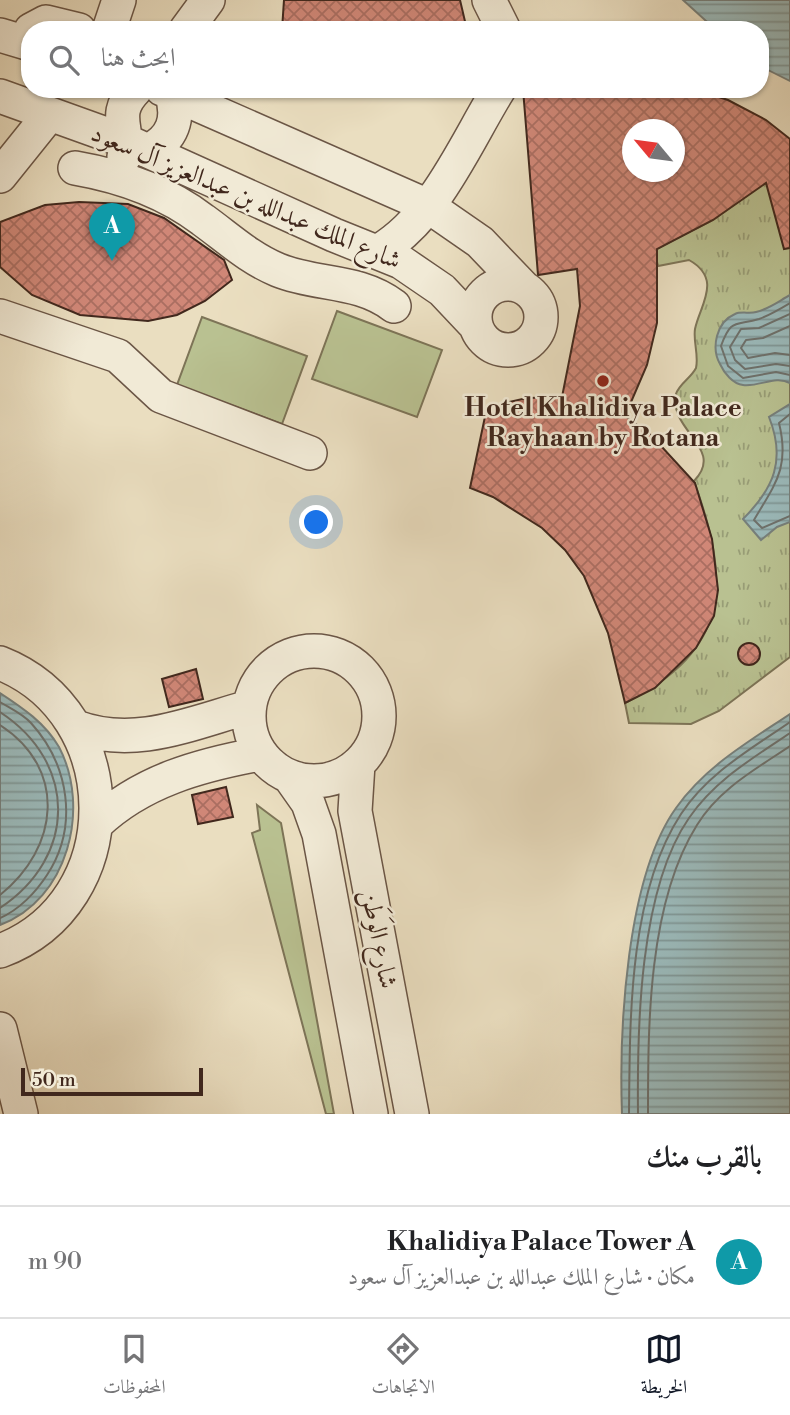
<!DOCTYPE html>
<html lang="ar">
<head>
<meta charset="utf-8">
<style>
	body { margin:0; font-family:"Libre Bodoni",Amiri,serif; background:#f2f2f2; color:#202124; direction:rtl }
	.compass { position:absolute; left:622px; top:119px; width:63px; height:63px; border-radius:50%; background:#fff; box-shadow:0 2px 5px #0004; rotate:299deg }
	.scale { position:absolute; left:21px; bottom:18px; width:182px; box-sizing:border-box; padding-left:7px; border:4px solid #41281d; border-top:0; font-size:19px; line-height:24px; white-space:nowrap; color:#41281d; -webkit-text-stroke:5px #f1ead6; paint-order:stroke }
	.you { position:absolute; left:317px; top:523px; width:24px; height:24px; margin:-18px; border:5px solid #fff; border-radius:50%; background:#1a73e8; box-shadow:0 0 0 10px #1a73e833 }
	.badge { display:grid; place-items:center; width:46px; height:46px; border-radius:50%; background:#111827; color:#fff; font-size:23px; font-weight:700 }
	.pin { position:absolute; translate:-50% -58px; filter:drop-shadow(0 2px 4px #0008) }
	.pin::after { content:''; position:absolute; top:37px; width:24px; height:21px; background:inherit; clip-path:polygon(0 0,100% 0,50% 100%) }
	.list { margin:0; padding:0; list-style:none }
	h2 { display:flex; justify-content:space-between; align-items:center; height:91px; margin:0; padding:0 28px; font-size:30px }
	h2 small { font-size:23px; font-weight:400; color:#757577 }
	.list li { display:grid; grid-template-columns:46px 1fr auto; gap:21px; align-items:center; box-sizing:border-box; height:112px; padding:0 28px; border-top:2px solid #e0e0e0 }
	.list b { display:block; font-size:26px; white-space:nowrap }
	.list p { margin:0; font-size:23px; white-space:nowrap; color:#757577 }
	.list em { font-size:23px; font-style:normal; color:#757577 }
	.icon { flex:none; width:38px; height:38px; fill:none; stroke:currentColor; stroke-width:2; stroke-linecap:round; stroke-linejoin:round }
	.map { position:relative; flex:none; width:790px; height:1114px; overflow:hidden; direction:ltr }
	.search { position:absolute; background:#fff; box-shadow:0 2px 5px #0004; left:21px; right:21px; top:21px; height:77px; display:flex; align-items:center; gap:18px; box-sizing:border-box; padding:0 24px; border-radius:28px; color:#757577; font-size:26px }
	.sheet { height:203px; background:#fff }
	nav { display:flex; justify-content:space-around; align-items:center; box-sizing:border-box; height:98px; border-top:2px solid #e0e0e0; background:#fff; font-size:19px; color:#757577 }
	nav a { display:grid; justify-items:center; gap:4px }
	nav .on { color:#111827 }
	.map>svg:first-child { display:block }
	.grass { fill:#b9c191; stroke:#7d7457; stroke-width:2 }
	.park { fill:url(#park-tufts); stroke:#7d7457; stroke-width:2 }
	.water { fill:url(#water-rules); stroke:#77807c; stroke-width:2 }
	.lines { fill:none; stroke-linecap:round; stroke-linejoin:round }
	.shore { stroke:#6e716c; stroke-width:2 }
	.building { fill:url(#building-cross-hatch); stroke:#41281d; stroke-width:2; fill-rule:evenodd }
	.minor-casing { stroke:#6b5646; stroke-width:36 }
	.minor { stroke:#f1ead6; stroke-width:33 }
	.poi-dot { fill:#8f2418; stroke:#f1ead6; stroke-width:2.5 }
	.labels { text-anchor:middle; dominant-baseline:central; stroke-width:5; stroke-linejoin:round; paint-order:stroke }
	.street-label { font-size:26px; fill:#41281d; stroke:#f1ead6 }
	.poi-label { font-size:26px; font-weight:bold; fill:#41281d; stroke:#f1ead6 }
</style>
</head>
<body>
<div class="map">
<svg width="790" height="1114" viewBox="0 0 790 1114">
	<defs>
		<pattern id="park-tufts" width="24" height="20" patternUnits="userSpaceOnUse" patternTransform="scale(1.75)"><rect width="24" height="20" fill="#b9c191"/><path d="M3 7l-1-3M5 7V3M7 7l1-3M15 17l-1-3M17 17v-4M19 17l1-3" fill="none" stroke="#989d76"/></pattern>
		<pattern id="water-rules" width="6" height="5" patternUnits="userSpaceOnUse" patternTransform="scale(1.75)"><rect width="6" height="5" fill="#9bbabb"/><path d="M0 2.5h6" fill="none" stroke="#809797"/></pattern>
		<pattern id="building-cross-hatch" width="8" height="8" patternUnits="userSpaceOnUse" patternTransform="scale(1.75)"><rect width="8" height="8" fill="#d08777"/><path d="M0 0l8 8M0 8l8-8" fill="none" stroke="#aa6e61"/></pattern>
	</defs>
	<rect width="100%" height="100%" fill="#eadec0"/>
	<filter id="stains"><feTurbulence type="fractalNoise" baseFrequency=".00286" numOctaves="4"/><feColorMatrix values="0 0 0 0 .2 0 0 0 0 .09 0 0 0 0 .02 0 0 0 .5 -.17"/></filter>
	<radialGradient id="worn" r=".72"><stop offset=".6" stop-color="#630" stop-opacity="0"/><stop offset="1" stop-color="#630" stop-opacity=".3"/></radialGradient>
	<!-- grass -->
	<path class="grass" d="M337,311l105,39 -25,67 -105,-38z
		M202,317l105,39 -25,68 -105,-39z
		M257,805l24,18 53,291h-8l-74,-281 8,-3z"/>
	<!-- park -->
	<path class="park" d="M790,164v493l-71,54 -28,13 -62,-1 -4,-20c106,-54 106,-119 69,-222 32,-33 -26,-50 -18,-87 3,-10 15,-16 20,-26 3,-13 -3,-26 -1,-39 5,-24 28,-50 -6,-69l-31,6 -4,-16 59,-30z"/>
	<!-- water -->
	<path class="water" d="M683,0h107v81l-30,-15v-36h-44z
		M790,295v88c-15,-8 -30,4 -47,2 -10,-1 -19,-12 -23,-21 -9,-16 -4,-42 15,-50 6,-3 15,0 21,-2 13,-3 23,-11 34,-17z
		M790,404v118l-13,5 -16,13 -18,-21c31,-31 43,-59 26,-102z
		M0,693c23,15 45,30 59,54 32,61 9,153 -59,178z
		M790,714v400h-168c-3,-84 4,-236 54,-306 30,-42 72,-66 114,-94z"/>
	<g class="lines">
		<!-- shore -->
		<path class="shore" d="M790,303c-10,6 -20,12 -31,16 -24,7 -28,-1 -38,27l7,20 15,12 33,-6 14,3
			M790,314l-31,14 -18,1 -11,18 5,13 10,9 31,-5 14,2
			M790,326l-27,12 -17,2 -5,8 7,10 27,-5 15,2
			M790,414l-11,9c11,45 -4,61 -25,97l8,8 28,-12
			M0,702c10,6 23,12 31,21 38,42 48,103 16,152 -11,17 -28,35 -47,43
			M0,712c78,51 77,145 0,196
			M0,725c68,44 59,123 0,170
			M629,1114c1,-93 -1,-219 52,-300 27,-41 70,-65 109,-92
			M638,1114c-1,-85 1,-224 51,-296 26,-38 64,-60 101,-85
			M648,1114c0,-89 0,-211 49,-289 22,-36 59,-56 93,-79"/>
	</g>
	<!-- building -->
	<path class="building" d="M284,0h176l7,30h-185z
		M523,89h171l34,11 38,20 24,19v109l-6,1 -18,-66 -53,37 -56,29v74l-10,42 -22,51 26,19 44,48 17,56 6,51 -4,26 -18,32 -41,40 -30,15 -17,-70 -24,-57 -19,-26 -23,-22 -49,-31 -23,-9 17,-81 40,-9 35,-1 18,-91 -3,-37 -39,6zM633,130h42v42h-42z
		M79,202l49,2 36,14 60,42 8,20 -27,21 -28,14 -29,6 -68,-6 -48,-20 -32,-28v-45l45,-17z
		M738 654a11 11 0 1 1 22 0a11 11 0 1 1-22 0Z
		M196,669l7,30 -34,8 -7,-28z
		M226,787l7,30 -35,7 -6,-29z"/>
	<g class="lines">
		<defs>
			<path id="minor" d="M489,0l15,30
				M31,30l15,-8 33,8
				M109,30l10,-30
				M186,30l22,-30
				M0,35l30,9
				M162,89l266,117 52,36 44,46
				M0,96l128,46 206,93 67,27 41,28 33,35
				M148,151c25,-12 32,-33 23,-58
				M124,157c7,-27 -14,-42 12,-68
				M75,168c46,8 90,23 128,52 25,18 46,38 75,50 40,16 80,9 116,36
				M0,176l49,-61
				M379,251c57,-34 86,-107 120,-162
				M475 317a33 33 0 1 1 66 0a33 33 0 1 1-66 0Z
				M0,316l118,40 43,40 149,57
				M249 716a65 65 0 1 1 130 0a65 65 0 1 1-130 0Z
				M0,663c127,50 129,240 0,288
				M76,727c59,22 115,-4 173,-20
				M358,764l-3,47 57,303
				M289,776l19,27 11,31 52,280
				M96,824c45,-43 104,-59 164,-70
				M0,1029l21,85"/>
		</defs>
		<!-- minor casing -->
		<use href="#minor" class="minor-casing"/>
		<!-- minor -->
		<use href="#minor" class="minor"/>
	</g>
	<!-- markers -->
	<circle class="poi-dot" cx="603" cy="381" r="7"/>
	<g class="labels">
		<!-- street labels -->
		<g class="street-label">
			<text transform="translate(246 197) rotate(23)">شارع الملك عبدالله بن عبدالعزيز آل سعود</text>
			<text transform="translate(379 939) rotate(79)">شارع الوَطَن</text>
		</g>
		<!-- poi labels -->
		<g class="poi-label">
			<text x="603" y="408">Hotel Khalidiya Palace<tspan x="603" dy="30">Rayhaan by Rotana</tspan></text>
		</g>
	</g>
	<rect width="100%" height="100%" filter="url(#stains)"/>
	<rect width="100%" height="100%" fill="url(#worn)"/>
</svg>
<svg class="compass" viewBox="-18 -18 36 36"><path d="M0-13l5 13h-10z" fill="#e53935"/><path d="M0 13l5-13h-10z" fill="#757577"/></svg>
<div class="scale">50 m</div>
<div class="you"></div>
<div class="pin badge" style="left:112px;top:261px;background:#0f9aa8">A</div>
<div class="search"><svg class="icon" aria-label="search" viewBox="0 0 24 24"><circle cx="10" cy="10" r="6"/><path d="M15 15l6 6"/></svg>ابحث هنا</div>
</div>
<section class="sheet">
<h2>بالقرب منك<small></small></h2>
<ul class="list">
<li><span class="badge" style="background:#0f9aa8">A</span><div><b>Khalidiya Palace Tower A</b><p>مكان · شارع الملك عبدالله بن عبدالعزيز آل سعود</p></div><em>90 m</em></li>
</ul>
</section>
<nav>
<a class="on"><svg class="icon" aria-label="map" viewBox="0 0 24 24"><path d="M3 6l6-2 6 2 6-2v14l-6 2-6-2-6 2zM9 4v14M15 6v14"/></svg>الخريطة</a>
<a><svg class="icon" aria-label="directions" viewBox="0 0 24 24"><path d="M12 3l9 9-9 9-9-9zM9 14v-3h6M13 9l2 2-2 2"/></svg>الاتجاهات</a>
<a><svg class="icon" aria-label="saved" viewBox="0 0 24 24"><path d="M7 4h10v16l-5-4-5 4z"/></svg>المحفوظات</a>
</nav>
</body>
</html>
